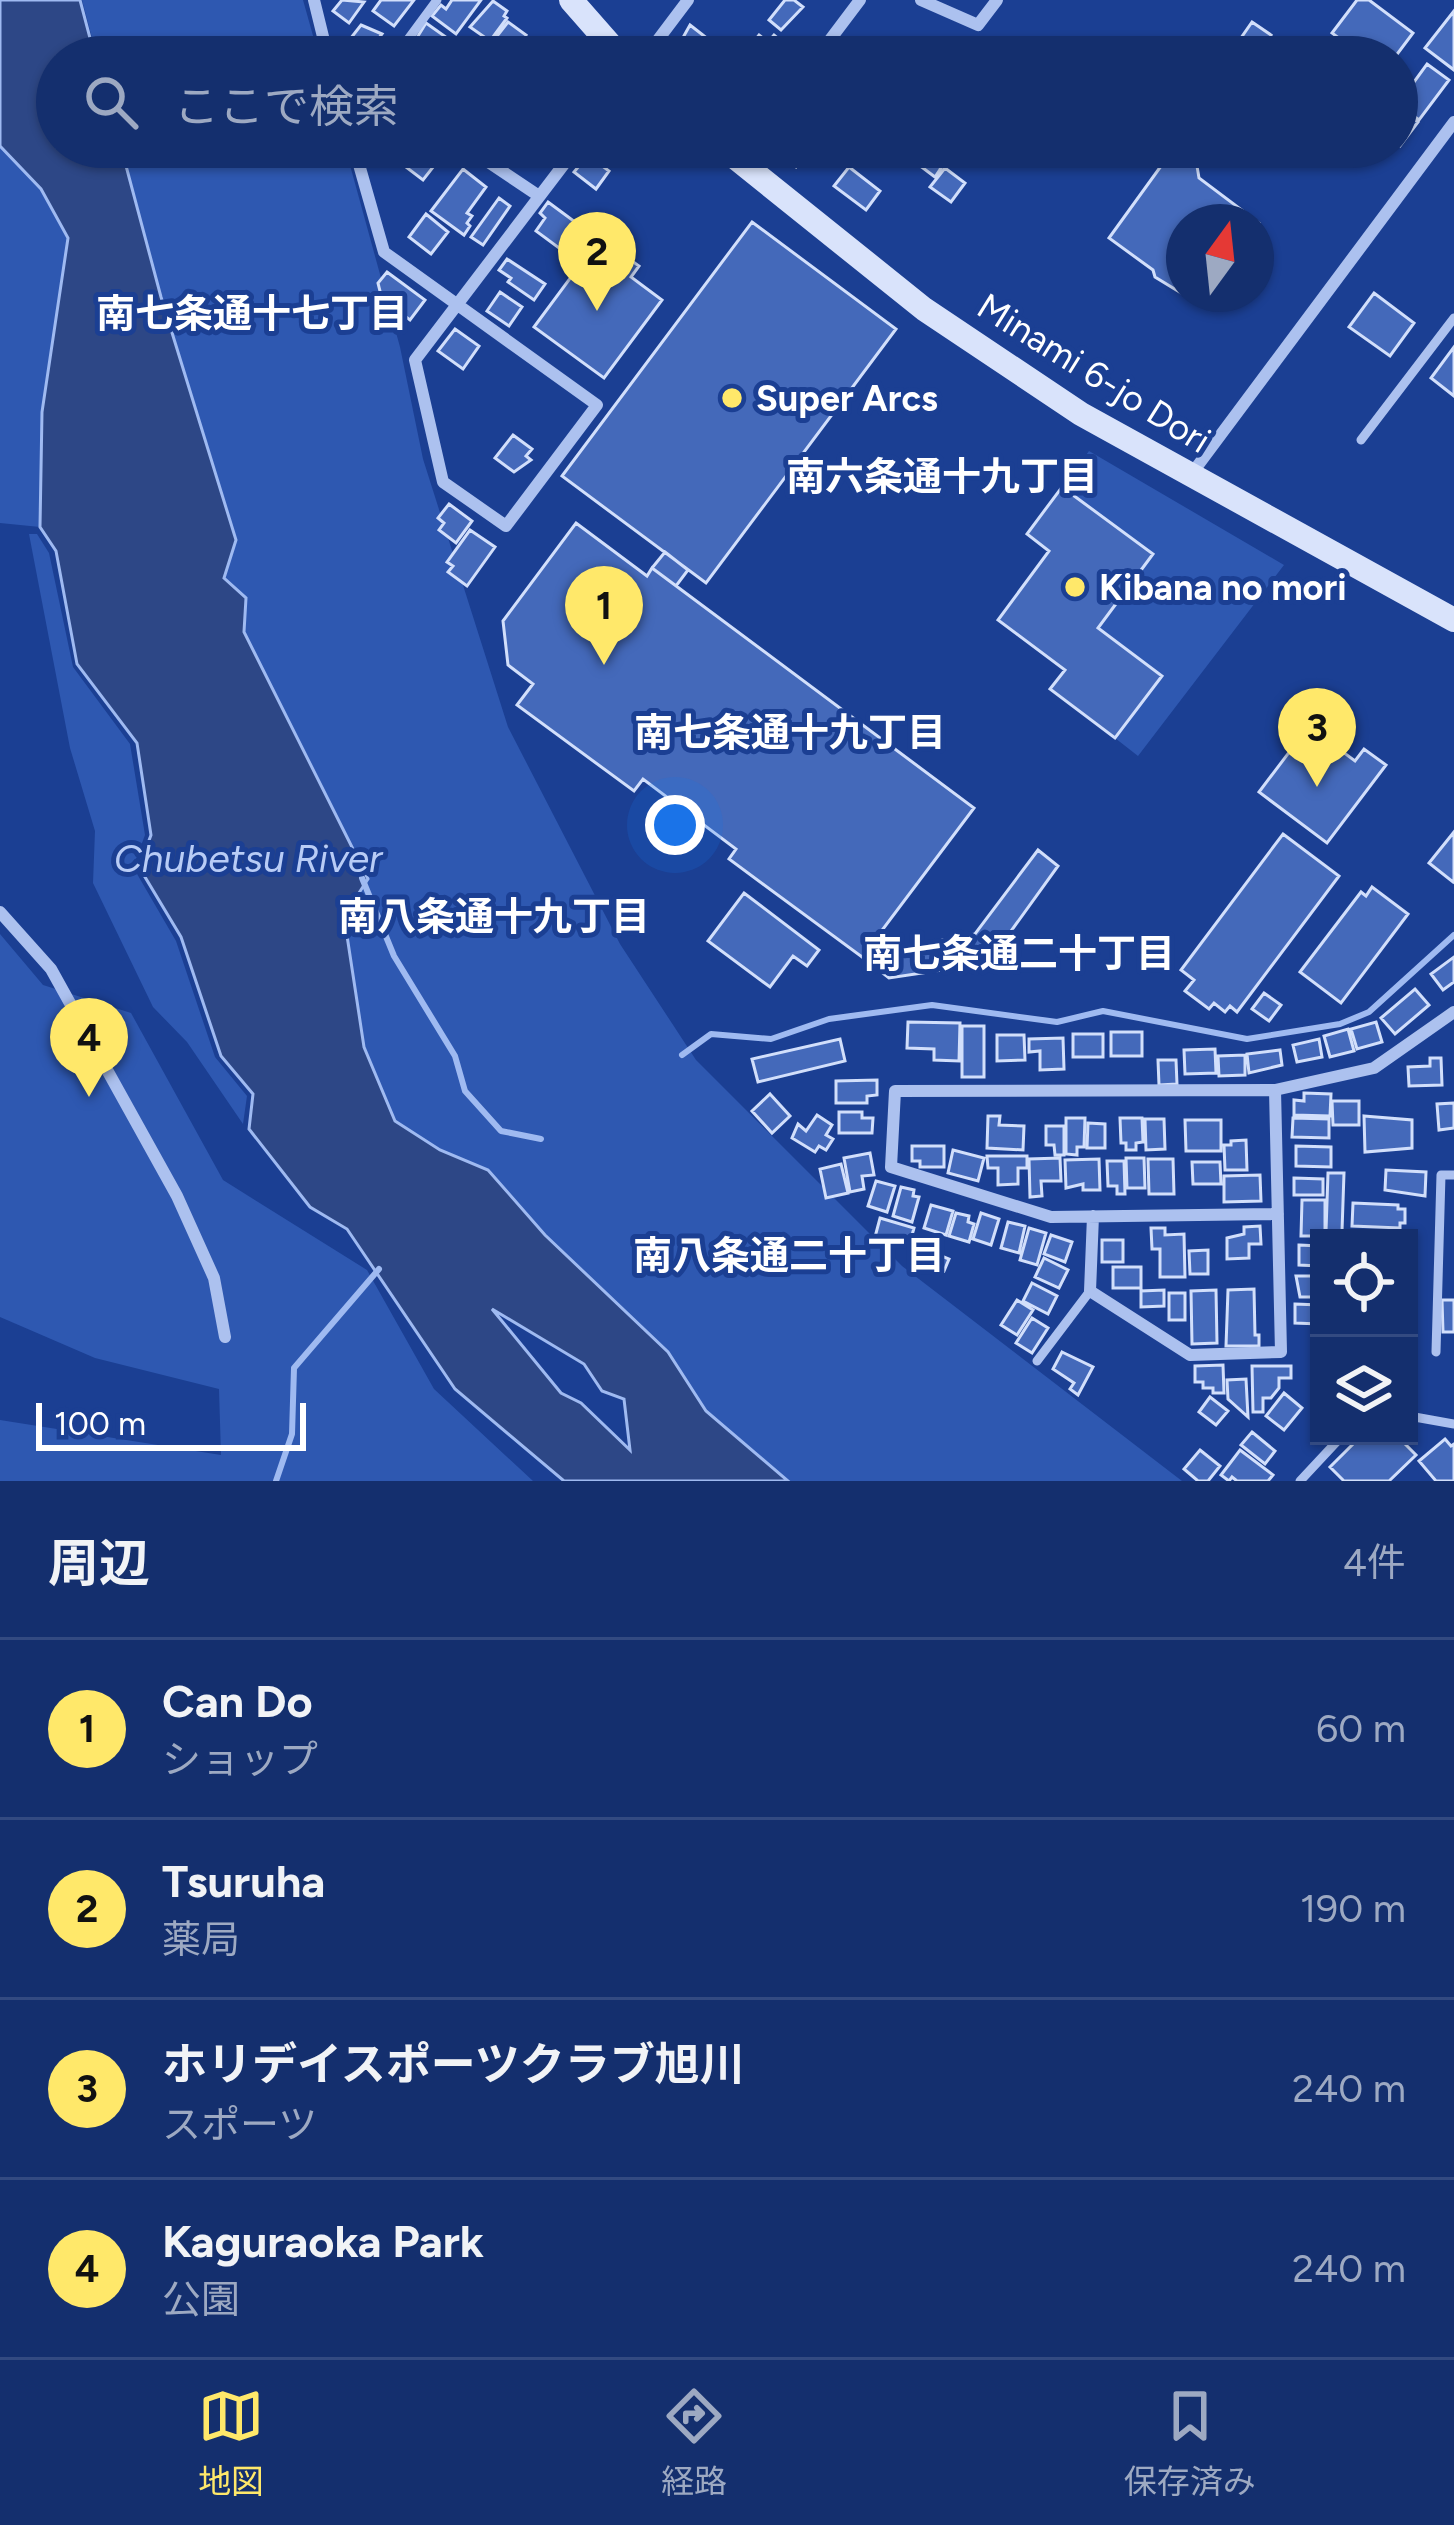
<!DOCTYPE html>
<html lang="ja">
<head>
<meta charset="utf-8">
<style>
	body { margin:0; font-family:Figtree,"Noto Sans JP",sans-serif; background:#213b76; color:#f1f3f6 }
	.controls { position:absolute; right:36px; bottom:36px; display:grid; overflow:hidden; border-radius:0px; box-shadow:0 3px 9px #0004 }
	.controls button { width:108px; height:108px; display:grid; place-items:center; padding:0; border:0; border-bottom:3px solid #334a81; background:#142f6e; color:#f1f3f6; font:60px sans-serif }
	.compass { position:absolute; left:1166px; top:204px; width:108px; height:108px; border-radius:50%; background:#142f6e; box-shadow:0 3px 9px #0004; rotate:15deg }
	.scale { position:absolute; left:36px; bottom:30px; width:270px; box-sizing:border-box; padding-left:12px; border:6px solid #fff; border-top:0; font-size:33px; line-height:42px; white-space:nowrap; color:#fff; -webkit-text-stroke:9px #1b3f93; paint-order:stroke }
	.you { position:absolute; left:675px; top:825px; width:42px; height:42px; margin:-30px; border:9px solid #fff; border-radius:50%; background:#1a73e8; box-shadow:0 0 0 18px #1a73e833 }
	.badge { display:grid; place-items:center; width:78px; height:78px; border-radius:50%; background:#ffe86a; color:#111; font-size:39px; font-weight:700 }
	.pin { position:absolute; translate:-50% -99px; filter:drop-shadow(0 3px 6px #0008) }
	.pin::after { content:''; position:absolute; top:63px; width:42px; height:36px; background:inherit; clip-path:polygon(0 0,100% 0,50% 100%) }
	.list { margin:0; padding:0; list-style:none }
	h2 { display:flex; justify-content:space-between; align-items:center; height:156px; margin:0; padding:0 48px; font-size:51px }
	h2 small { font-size:39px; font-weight:400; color:#9da9c2 }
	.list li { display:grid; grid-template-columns:78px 1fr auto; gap:36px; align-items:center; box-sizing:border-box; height:180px; padding:0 48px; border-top:3px solid #334a81 }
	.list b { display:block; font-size:45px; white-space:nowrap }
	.list p { margin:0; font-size:39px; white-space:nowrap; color:#9da9c2 }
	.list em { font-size:39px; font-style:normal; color:#9da9c2 }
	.icon { flex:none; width:66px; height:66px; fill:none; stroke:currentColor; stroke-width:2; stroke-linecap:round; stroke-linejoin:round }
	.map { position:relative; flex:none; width:1454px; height:1481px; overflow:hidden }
	.search { position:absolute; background:#142f6e; box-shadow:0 3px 9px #0004; left:36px; right:36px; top:36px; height:132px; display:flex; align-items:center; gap:30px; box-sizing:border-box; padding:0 42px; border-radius:66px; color:#9da9c2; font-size:45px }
	.sheet { height:876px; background:#142f6e }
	nav { display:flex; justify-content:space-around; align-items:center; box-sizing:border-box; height:168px; border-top:3px solid #334a81; background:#142f6e; font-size:33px; color:#9da9c2 }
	nav a { display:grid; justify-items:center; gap:6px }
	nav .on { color:#ffe86a }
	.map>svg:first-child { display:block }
	.green { fill:#2e58b1 }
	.water { fill:#2d4786; stroke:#9fbaf1; stroke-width:3; fill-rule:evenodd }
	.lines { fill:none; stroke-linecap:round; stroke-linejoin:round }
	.stream { stroke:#9fbaf1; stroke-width:6 }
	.building { fill:#4469ba; stroke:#d2dffb; stroke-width:3 }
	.lane { stroke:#acc1ef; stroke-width:9 }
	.street { stroke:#acc1ef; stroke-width:12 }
	.secondary { stroke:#d9e3fb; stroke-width:24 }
	.poi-dot { fill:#ffe86a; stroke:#1b3f93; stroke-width:4.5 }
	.labels { text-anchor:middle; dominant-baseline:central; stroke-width:10; stroke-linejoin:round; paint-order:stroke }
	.street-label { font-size:36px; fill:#fff; stroke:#1b3f93 }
	.poi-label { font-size:36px; font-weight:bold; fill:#fff; stroke:#1b3f93; text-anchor:start }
	.neighbourhood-label { font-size:39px; font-weight:bold; fill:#fff; stroke:#1b3f93 }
	.water-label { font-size:39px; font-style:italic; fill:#b8ccf6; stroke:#1b3f93 }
</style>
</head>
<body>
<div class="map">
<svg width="1454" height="1481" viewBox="0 0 1454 1481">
	<rect width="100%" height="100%" fill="#1b3f93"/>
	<!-- green -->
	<path class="green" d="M82,0h221l16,57h-222z
		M0,146l41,43 27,49 -26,174 -2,115 -40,-4z
		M121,147h224l55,200 23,112 85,268 112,217 76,116 206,206 280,215h-394l-82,-70 -38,-59 -123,-117 -57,-65 -48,-20 -45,-29 -31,-76 -20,-129 24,-37 -124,-247 2,-34 -22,-21 -63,-280z
		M1089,451l195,114 -146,191 -23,-18 46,-62 -63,-48 55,-74 -91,-67z
		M29,534h8l12,19 24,114 57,77 15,91 -12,32 43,74 39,116 32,39 -4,28 -56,-82 -34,-35 -60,-124 2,-52 -25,-83z
		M0,934l43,51 88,28 92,167 144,90 67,119 99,92h-533v-61l221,35 -2,-66 -124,-31 -95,-41z"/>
	<!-- water -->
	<path class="water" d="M0,0h80l15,57h-38v90h64l40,150 75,243 -12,38 22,20 -2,34 124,247 -24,37 20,131 31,74 45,29 48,20 57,65 123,117 38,59 82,70h-224l-109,-92 -108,-160 -37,-22 -61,-78 4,-35 -32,-38 -40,-119 -42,-70 12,-32 -14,-92 -60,-79 -21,-113 -16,-24 2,-115 26,-174 -27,-49 -41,-43zM492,1309l92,55 18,27 22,8 6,51 -49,-47 -20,-10z"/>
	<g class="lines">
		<!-- stream -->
		<path class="stream" d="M362,878l32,78 61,100 10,35 36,40 40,8
			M682,1055l29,-21 60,5 58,-20 103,-14 125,17 46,-11 144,28 93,-15 29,-12 85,-77
			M276,1481l16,-47 2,-66 85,-99"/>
	</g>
	<!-- building -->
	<path class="building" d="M342,0l22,2 -15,21 -16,-12z
		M381,0h33l-20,26 -21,-15z
		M452,0h29l-25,34 -24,-18 9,-11 5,4z
		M785,0h9l9,7 -22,23 -12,-10z
		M1357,0h12l44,33 -18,24h-31l-32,-24z
		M493,1l14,10 -3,5 3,2 -17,23 -20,-14z
		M1454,11v59l-29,-22z
		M508,22l18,13 -17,22h-4l-15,-12z
		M1252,22l19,13 -12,16 -18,-13z
		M426,23l24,17 -12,17h-29l13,-18 -4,-3z
		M361,25l21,9 -17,23 -18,-14z
		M690,25l41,32h-46l-9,-7z
		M759,35l9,7 6,-7 21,17 -3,5h-44l-4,-3z
		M1427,64l22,16 -30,40 -21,-16z
		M1397,107l21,15 -18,24 -3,-2z
		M415,147h22l-3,4 7,6 -18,23 -21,-16z
		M768,147h43l-15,20z
		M895,147h18l28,21 -6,9z
		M588,155l21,16 -13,18 -22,-17z
		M1169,155l10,8 18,3 2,12 60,45 -3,4v-5h-72l-1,72 -28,-17 -2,-7 -44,-32z
		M849,167l31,24 -14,19 -32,-24z
		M945,168l20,15 -14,19 -21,-15z
		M463,169l23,18 -19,26 5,3 -5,7 3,3 -6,9 -33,-24z
		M499,198l11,8 -27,39 -12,-8z
		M548,202l46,34 -12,17 -17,-13 -6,8 -23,-17 9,-13 -5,-5z
		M426,214l22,18 -17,22 -22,-17z
		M752,222l144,107 -190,254 -144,-107z
		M600,238l39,28 -8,11 31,23 -58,78 -70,-51z
		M507,259l38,25 -11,16 -26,-18 3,-4 -12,-8z
		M387,272l38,28 -15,20 -28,-21 -4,-16z
		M500,292l22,15 -13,19 -22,-15z
		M1374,293l40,30 -24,33 -41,-29z
		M455,329l24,17 -16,23 -25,-18z
		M1454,347v49l-23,-18z
		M513,435l19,14 -6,7 5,4 -17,12 -19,-14z
		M1062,487l91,67 -55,74 64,48 -47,62 -65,-49 15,-19 -67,-50 51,-69 -22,-17z
		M449,504l23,17 -16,22 -17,-13 5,-7 -6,-5z
		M576,523l71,53 5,-8 322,240 -112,149 -133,-98 7,-10 -93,-70 -9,12 -117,-86 16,-21 -25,-19 -5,-44z
		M470,530l25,17 -28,39 -19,-14 5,-6 -6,-4z
		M665,552l23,18 -12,16 -24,-18z
		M1322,717l16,11 -10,13 27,20 9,-12 22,16 -59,78 -68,-51 50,-66 4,3z
		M1454,832v48l-1,2 -24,-19z
		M1283,834l56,42 -102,136 -7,-6 -5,6 -11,-9 -5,6 -24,-18 9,-11 -13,-10z
		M1038,850l20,16 -70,97 -99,15 -27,-21 16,-21 18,13 79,-15z
		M1372,887l36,27 -67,89 -41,-31 61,-80 5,4z
		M744,893l75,57 -12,16 -14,-10 -23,31 -62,-46z
		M1454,957v25l-11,8 -12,-16z
		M1415,989l14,16 -34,29 -14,-16z
		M1264,993l17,12 -12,16 -17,-12z
		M908,1022l52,1 -1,38 -25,-1v-11l-27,-1z
		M1376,1022l6,20 -25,7 -6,-20z
		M962,1026h22v51h-22z
		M1348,1029l6,22 -24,6 -6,-21z
		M1111,1032h31v24h-31z
		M1073,1034h30v23h-30z
		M997,1035h27l1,25 -28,1z
		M1063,1038l1,31 -24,1v-19l-11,1v-13z
		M840,1039l5,22 -87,21 -6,-23z
		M1319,1039l3,18 -25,5 -4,-17z
		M1215,1049l1,24 -31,1 -1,-24z
		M1280,1050l2,15 -33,8 -2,-19z
		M1245,1055v20l-26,1 -1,-20z
		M1430,1058h11l1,27 -33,1 -1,-19 22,-1z
		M1158,1060h18l1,24 -18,1z
		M877,1080v15l-10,1v7h-31v-22z
		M1304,1093l27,1 -1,22 -36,-1v-15l10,1z
		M770,1094l20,22 -18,17 -20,-22z
		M1332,1101h27v24h-26z
		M1454,1103v25l-15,2 -2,-26z
		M839,1112h23v6h11l-1,15h-33z
		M817,1115l15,10 -6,10 7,4 -7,11 -7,-4 -4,6 -23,-14 6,-14 8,7z
		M988,1116h12l-1,9 25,1 -1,24 -36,-2z
		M1364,1116l48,4v28l-47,4z
		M1066,1118h19l-1,29h-7v8l-11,-1z
		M1120,1118h22l1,24 -7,1v7h-10v-7h-5z
		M1293,1118l36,1v19l-37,-1z
		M1145,1119h19l1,30 -19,1z
		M1185,1120h36v31h-35z
		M1088,1123l17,1v24h-18z
		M1046,1126h18v29h-9l-1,-10h-8z
		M1246,1140l1,30h-22l-1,-25h7v-4z
		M912,1146h32v21h-24v-6h-8z
		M1296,1146l35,1v20l-35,-1z
		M953,1150l31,8 -6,23 -30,-8z
		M870,1153l4,22 -12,1 2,13 -14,3 -6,-34z
		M987,1156h40v12h-9v16l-20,1v-17h-10z
		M1060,1158l1,23h-20l1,15 -12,1 -1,-38z
		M1126,1158h18l1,30h-18z
		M1099,1159l1,31h-17v-6l-17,4 -1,-28z
		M1148,1159h25l1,35h-25z
		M1107,1161h17l1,33h-8v-8h-9z
		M1192,1162h28l1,22h-28z
		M841,1164l7,29 -22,5 -6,-29z
		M1386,1170l40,2 -1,24 -40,-6z
		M1328,1173h16l-2,58h-16z
		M1260,1175l1,26 -37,1v-26z
		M1294,1178l29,1v16h-29z
		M876,1181l19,5 -8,26 -19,-6z
		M901,1187l13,3 -1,6 6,1 -7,25 -19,-6z
		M1302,1200h23v36h-24z
		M1353,1203l45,2v4h7v14h-5v5l-48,-2z
		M931,1205l22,6 -7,24 -22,-7z
		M956,1213l13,3 -1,6 6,2 -5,18 -20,-6z
		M981,1213l18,6 -8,26 -18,-6z
		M880,1218l34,10 -5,18 -34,-9z
		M1008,1222l17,4 -6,27 -18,-5z
		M1260,1226l1,18h-12v14l-22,1v-21l17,-4v-7z
		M1029,1228l17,5 -9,32 -17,-5z
		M1151,1228h14v7l19,-1 1,43h-25v-28h-8z
		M1051,1235l21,7 -7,20 -21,-8z
		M921,1236l13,7 -2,4 9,4 -2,4 10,4 -5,12 -19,-9 -3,7 -13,-7z
		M1102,1240h21v22h-21z
		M1299,1245l20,1v20l-20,-1z
		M1208,1250v24h-18l-1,-23z
		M1044,1258l24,12 -9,18 -24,-11z
		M1113,1267h28v21h-28z
		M1296,1276h23v21h-19z
		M1032,1283l25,13 -9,18 -25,-13z
		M1254,1289l1,46h4v11h-33l2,-56z
		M1164,1290v16l-23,1v-16z
		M1216,1290l1,53 -25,1 -1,-53z
		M1169,1293h16v27h-16z
		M1017,1300l16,10 -16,25 -16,-10z
		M1442,1300h12v32h-11z
		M1295,1304l24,1v19l-24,-1z
		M1032,1318l16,10 -16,25 -16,-10z
		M1062,1352l31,15 -15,28 -8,-6 4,-6 -21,-14z
		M1223,1365l1,28h-11v-5h-10v-6h-8v-16z
		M1252,1366h39v12h-12v10l-8,10h-8v14h-10z
		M1246,1379l2,38 -20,-18 -1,-19z
		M1284,1393l18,15 -18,22 -18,-14z
		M1210,1397l18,14 -12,14 -17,-13z
		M1252,1432l23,19 -10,13 -24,-19z
		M1353,1436h44l19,19 -27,26h-45l-14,-14 25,-25z
		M1445,1439l6,7 3,-2v37h-18l-17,-20z
		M1200,1450l20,16 -12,15h-10l-14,-12z
		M1240,1450l33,25 -5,6h-31l-5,-4 -3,4 -8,-6z"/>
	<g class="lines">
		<!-- lane -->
		<path class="lane" d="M395,57l42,-57
			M1361,440l93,-122
			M1436,1352l5,-177h13
			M1037,1361l53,-70
			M1409,1416l45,8
			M1300,1481l42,-45"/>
		<!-- street -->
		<path class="street" d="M314,0l14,57
			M921,0l57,25 19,-25
			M645,57l43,-57
			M817,57l43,-57
			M354,147l30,105 213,153 -91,121 -63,-44 -28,-122 162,-213
			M466,147l73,49
			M1190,476l264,-354
			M0,912l51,57 126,227 37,82 11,59
			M1278,1214l-227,3 -160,-50 4,-76 380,-1 99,-22 80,-56
			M1093,1216l-3,75 100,64 91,-3 -6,-262"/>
		<!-- secondary -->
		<path class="secondary" d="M571,0l50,57
			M722,147l202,162 157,105 373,206"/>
	</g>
	<!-- markers -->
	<g class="poi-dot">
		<circle cx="732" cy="398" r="12"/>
		<circle cx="1075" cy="587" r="12"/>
	</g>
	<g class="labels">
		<!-- street labels -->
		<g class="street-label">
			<text transform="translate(1094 373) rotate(32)">Minami 6-jo Dori</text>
		</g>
		<!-- poi labels -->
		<g class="poi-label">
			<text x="756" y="398">Super Arcs</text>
			<text x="1099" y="587">Kibana no mori</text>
		</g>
		<!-- neighbourhood labels -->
		<g class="neighbourhood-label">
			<text x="252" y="313">南七条通十七丁目</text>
			<text x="942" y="476">南六条通十九丁目</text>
			<text x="790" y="732">南七条通十九丁目</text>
			<text x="494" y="916">南八条通十九丁目</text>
			<text x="1019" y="953">南七条通二十丁目</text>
			<text x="789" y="1255">南八条通二十丁目</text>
		</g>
		<!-- water labels -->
		<g class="water-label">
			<text x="248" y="858">Chubetsu River</text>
		</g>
	</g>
</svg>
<div class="controls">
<button><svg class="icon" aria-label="locate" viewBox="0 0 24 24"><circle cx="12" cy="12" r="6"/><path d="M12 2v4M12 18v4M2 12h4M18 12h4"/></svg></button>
<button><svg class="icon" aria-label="layers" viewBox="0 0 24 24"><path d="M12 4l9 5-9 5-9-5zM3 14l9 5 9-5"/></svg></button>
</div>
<svg class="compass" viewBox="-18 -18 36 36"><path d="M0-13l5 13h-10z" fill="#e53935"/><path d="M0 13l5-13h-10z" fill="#9da9c2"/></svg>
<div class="scale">100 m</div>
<div class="you"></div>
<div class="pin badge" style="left:604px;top:665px">1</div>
<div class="pin badge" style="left:597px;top:311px">2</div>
<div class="pin badge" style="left:1317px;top:787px">3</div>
<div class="pin badge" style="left:89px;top:1097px">4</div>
<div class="search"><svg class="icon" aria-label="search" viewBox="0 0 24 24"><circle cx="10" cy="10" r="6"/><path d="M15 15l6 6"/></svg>ここで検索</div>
</div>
<section class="sheet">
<h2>周辺<small>4件</small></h2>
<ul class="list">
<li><span class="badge">1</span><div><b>Can Do</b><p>ショップ</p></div><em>60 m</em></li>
<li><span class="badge">2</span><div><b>Tsuruha</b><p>薬局</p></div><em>190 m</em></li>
<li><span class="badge">3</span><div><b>ホリデイスポーツクラブ旭川</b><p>スポーツ</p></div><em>240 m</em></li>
<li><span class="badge">4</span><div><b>Kaguraoka Park</b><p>公園</p></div><em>240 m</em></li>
</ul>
</section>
<nav>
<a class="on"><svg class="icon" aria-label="map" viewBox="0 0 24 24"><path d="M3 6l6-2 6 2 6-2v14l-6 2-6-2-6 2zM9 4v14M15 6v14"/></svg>地図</a>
<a><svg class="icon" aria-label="directions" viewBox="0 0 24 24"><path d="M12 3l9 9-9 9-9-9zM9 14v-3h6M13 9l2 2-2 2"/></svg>経路</a>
<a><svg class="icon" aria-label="saved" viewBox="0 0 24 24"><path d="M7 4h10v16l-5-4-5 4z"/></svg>保存済み</a>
</nav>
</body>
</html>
